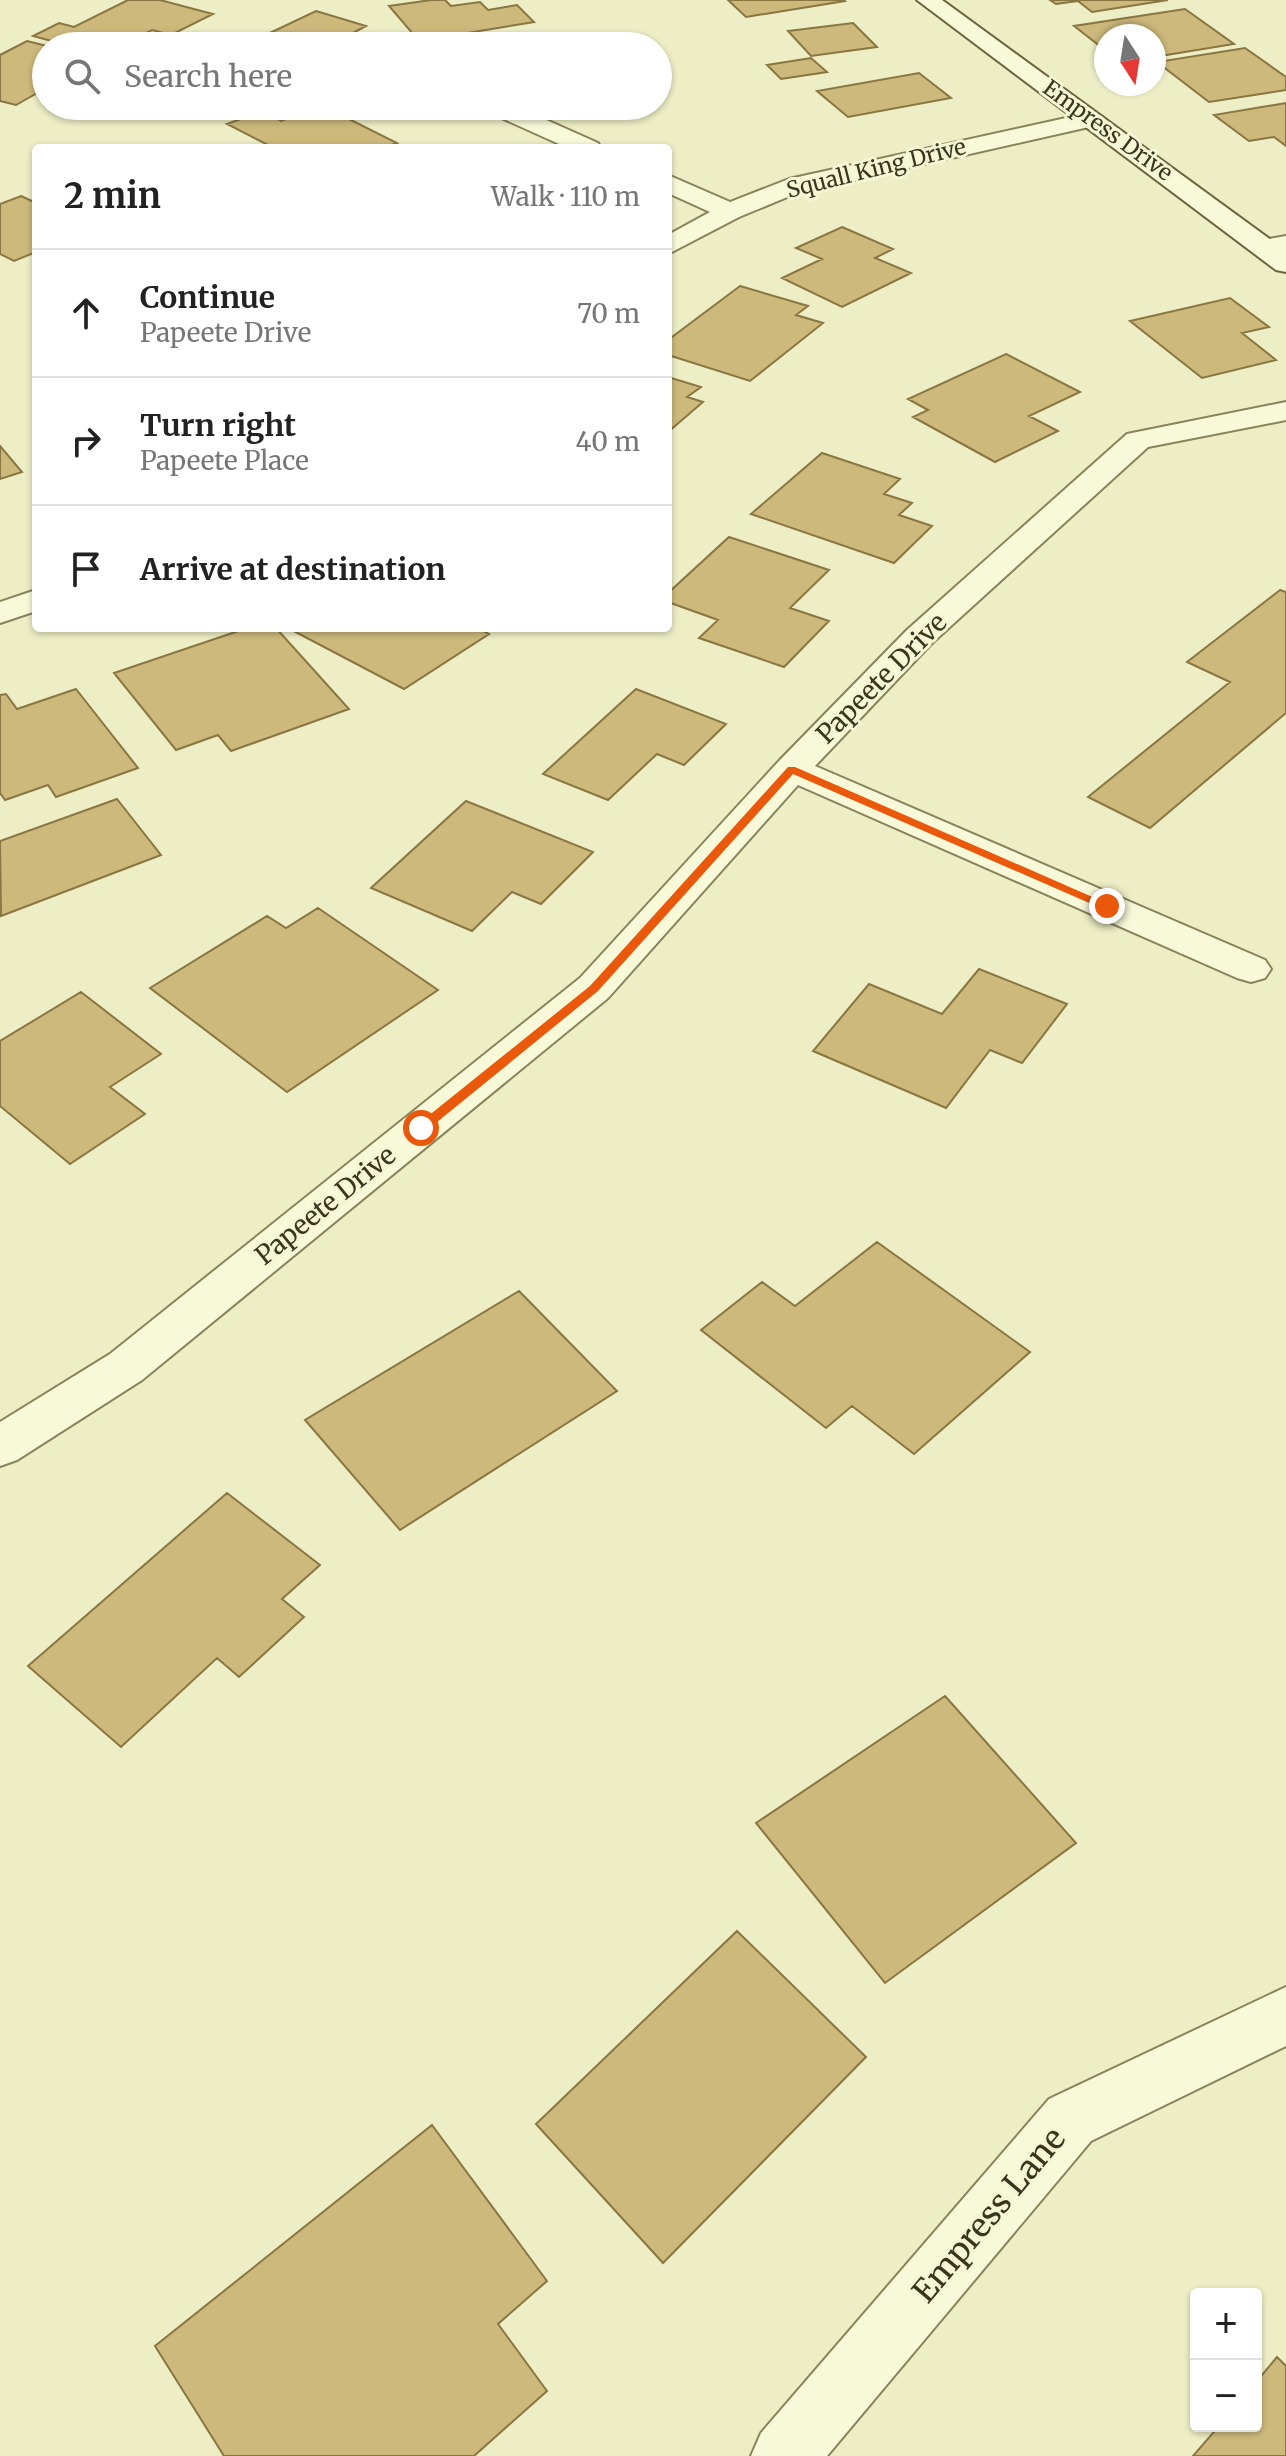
<!DOCTYPE html>
<html lang="en">
<head>
<meta charset="utf-8">
<style>
	body { margin:0; font-family:Merriweather,serif; background:#f6f6f6; color:#222 }
	.controls { position:absolute; right:24px; bottom:24px; display:grid; overflow:hidden; border-radius:8px; box-shadow:0 2px 6px #0004 }
	.controls button { width:72px; height:72px; display:grid; place-items:center; padding:0; border:0; border-bottom:2px solid #e0e0e0; background:#fff; color:#222; font:40px sans-serif }
	.compass { position:absolute; left:1094px; top:24px; width:72px; height:72px; border-radius:50%; background:#fff; box-shadow:0 2px 6px #0004; rotate:168deg }
	.stop { position:absolute; width:24px; height:24px; margin:-18px; border:6px solid #ea580c; border-radius:50%; background:#fff }
	.stop.end { background:#ea580c; border-color:#fff; box-shadow:0 2px 8px #0008 }
	.list { margin:0; padding:0; list-style:none }
	h2 { display:flex; justify-content:space-between; align-items:center; height:104px; margin:0; padding:0 32px; font-size:34px }
	h2 small { font-size:26px; font-weight:400; color:#767676 }
	.list li { display:grid; grid-template-columns:52px 1fr auto; gap:24px; align-items:center; box-sizing:border-box; height:128px; padding:0 32px; border-top:2px solid #e0e0e0 }
	.list b { display:block; font-size:30px; white-space:nowrap }
	.list p { margin:0; font-size:26px; white-space:nowrap; color:#767676 }
	.list em { font-size:26px; font-style:normal; color:#767676 }
	.icon { flex:none; width:44px; height:44px; fill:none; stroke:currentColor; stroke-width:2; stroke-linecap:round; stroke-linejoin:round }
	.map { position:relative; flex:none; width:1286px; height:2456px; overflow:hidden }
	.search { position:absolute; background:#fff; box-shadow:0 2px 6px #0004; left:32px; top:32px; width:640px; height:88px; display:flex; align-items:center; gap:20px; box-sizing:border-box; padding:0 28px; border-radius:44px; color:#767676; font-size:30px }
	.panel { position:absolute; background:#fff; box-shadow:0 2px 6px #0004; left:32px; top:144px; width:640px; height:488px; border-radius:8px }
	.map>svg:first-child { display:block }
	.building { fill:#cdb97b; stroke:#897640; stroke-width:2 }
	.lines { fill:none; stroke-linecap:round; stroke-linejoin:round }
	.street-casing { stroke:#89835b; stroke-width:4 }
	.secondary-casing { stroke:#6b643e; stroke-width:4 }
	.street { fill:#f8f9d8; fill-rule:evenodd }
	.secondary { fill:#f8f9d8; fill-rule:evenodd }
	.route { fill:#ea580c }
	.labels { text-anchor:middle; dominant-baseline:central; stroke-width:6; stroke-linejoin:round; paint-order:stroke }
	.far-street-label { font-size:22px; fill:#39351f; stroke:#f4f6d4 }
	.street-label { font-size:26px; fill:#39351f; stroke:#f4f6d4 }
	.near-street-label { font-size:32px; fill:#39351f; stroke:#f4f6d4 }
</style>
</head>
<body>
<div class="map">
<svg width="1286" height="2456" viewBox="0 0 1286 2456">
	<rect width="100%" height="100%" fill="#edeec5"/>
	<!-- building -->
	<path class="building" d="M128,0h32l53,14 -42,21 -19,-5 -31,16h-51l-37,-10 26,-13 15,4z
		M431,0h14l6,6 29,-4 8,8 29,-5 17,17 -115,19 -30,-35z
		M728,0h116l1,1 -99,16z
		M1050,0h118l-76,12 -14,-11 -22,3z
		M1185,9l49,35 -80,13v-21h-48l-1,14 -31,-24z
		M316,11l50,15 -13,7 15,4 -18,9h-76l-19,-6z
		M853,23l24,24 -66,9 -23,-25z
		M27,41l20,5 -1,42 -30,17 -16,-4v-46z
		M1245,48l41,29v13l-77,12 -52,-40z
		M811,58l16,14 -46,7 -14,-14z
		M919,73l32,25 -103,19 -31,-26z
		M1286,103v43l-12,-9 -25,4 -35,-26z
		M323,106l74,37 -14,5h-109l-47,-24 36,-13 18,10z
		M21,196l15,7v49l-22,9 -14,-7v-50z
		M842,227l51,22 -18,9 36,15 -69,34 -60,-29 40,-19 -26,-11z
		M740,286l68,20 -12,9 27,8 -73,58 -82,-26v-15z
		M1230,298l39,29 -27,6 34,27 -74,18 -72,-57z
		M1006,354l74,38 -51,24 29,15 -63,31 -82,-45 15,-7 -20,-11z
		M668,377l33,10 -14,10 16,5 -35,30z
		M0,446l22,26 -22,7z
		M822,453l78,26 -16,15 28,9 -13,12 33,11 -38,37 -143,-49z
		M729,537l100,33 -39,38 39,13 -45,46 -85,-29 19,-18 -50,-18v-9z
		M1280,590l6,2v121l-136,115 -62,-31 142,-115 -43,-20z
		M247,628h29l73,81 -118,42 -13,-16 -42,15 -62,-77z
		M288,628h190l11,6 -85,55z
		M76,689l62,79 -82,29 -8,-12 -43,15 -5,-7v-98l6,-1 11,15z
		M636,689l90,35 -42,41 -27,-11 -49,46 -65,-26z
		M117,799l44,56 -160,61 -1,-75z
		M466,801l127,51 -52,52 -29,-12 -40,39 -101,-43z
		M318,908l120,82 -151,102 -137,-104 117,-72 19,12z
		M979,969l88,35 -45,59 -32,-13 -44,58 -133,-57 56,-67 73,30z
		M81,992l80,62 -51,33 35,27 -75,50 -70,-58v-65z
		M877,1242l153,110 -116,102 -62,-48 -26,22 -125,-98 61,-48 33,24z
		M519,1291l98,100 -217,139 -95,-110z
		M227,1493l93,72 -38,34 22,18 -65,60 -22,-19 -96,89 -93,-81z
		M945,1696l131,147 -191,140 -129,-160z
		M737,1931l129,126 -203,206 -127,-139z
		M432,2125l115,156 -49,43 49,67 -73,65h-250l-69,-110z
		M1277,2357l9,9v90h-93l26,-30h37v-44z"/>
	<g class="lines">
		<defs>
			<path id="street" d="M483,106h32l83,37 3,5h-33l-82,-37z
				M1093,112l12,7 -3,5 -305,69 -58,24 -71,37v-19l42,-23 -42,-19v-18l62,27 59,-23z
				M1286,236v16l-28,1 -4,-6 4,-6z
				M1286,402v18l-138,27 -217,197 -116,122 450,194 6,9 -6,9 -14,4 -14,-4 -439,-193 -190,213 -466,382 -125,80 -17,6v-44l110,-68 470,-376 199,-217 128,-131 220,-196z
				M36,590v21l-36,12v-21z
				M1286,1987v59l-195,95 -264,315h-76l10,-23 288,-334z"/>
			<path id="secondary" d="M917,0h25l344,251v21l-10,-2z"/>
		</defs>
		<!-- street casing -->
		<use href="#street" class="street-casing"/>
		<!-- secondary casing -->
		<use href="#secondary" class="secondary-casing"/>
		<!-- street -->
		<use href="#street" class="street"/>
		<!-- secondary -->
		<use href="#secondary" class="secondary"/>
	</g>
	<!-- route -->
	<path class="route" d="M788,767h7l318,139 -10,3 -310,-135 -195,217 -172,140h-9v-6l173,-139z"/>
	<g class="labels">
		<!-- far-street labels -->
		<g class="far-street-label">
			<text transform="translate(1108 130) rotate(36)">Empress Drive</text>
			<text transform="translate(876 168) rotate(-14)">Squall King Drive</text>
		</g>
		<!-- street labels -->
		<g class="street-label">
			<text transform="translate(881 678) rotate(-45)">Papeete Drive</text>
			<text transform="translate(325 1205) rotate(-39)">Papeete Drive</text>
		</g>
		<!-- near-street labels -->
		<g class="near-street-label">
			<text transform="translate(989 2215) rotate(-50)">Empress Lane</text>
		</g>
	</g>
</svg>
<div class="controls">
<button>+</button>
<button>−</button>
</div>
<svg class="compass" viewBox="-18 -18 36 36"><path d="M0-13l5 13h-10z" fill="#e53935"/><path d="M0 13l5-13h-10z" fill="#767676"/></svg>
<div class="stop" style="left:421px;top:1128px"></div>
<div class="stop end" style="left:1107px;top:906px"></div>
<div class="search"><svg class="icon" aria-label="search" viewBox="0 0 24 24"><circle cx="10" cy="10" r="6"/><path d="M15 15l6 6"/></svg>Search here</div>
<section class="panel">
<h2>2 min<small>Walk · 110 m</small></h2>
<ul class="list">
<li><svg class="icon" aria-label="ahead" viewBox="0 0 24 24"><path d="M12 20V5M6 11l6-6 6 6"/></svg><div><b>Continue</b><p>Papeete Drive</p></div><em>70 m</em></li>
<li><svg class="icon" aria-label="right" viewBox="0 0 24 24"><path d="M7 20v-9h11M14 6l5 5-5 5"/></svg><div><b>Turn right</b><p>Papeete Place</p></div><em>40 m</em></li>
<li><svg class="icon" aria-label="arrive" viewBox="0 0 24 24"><path d="M6 21V4h12l-3 4 3 4H6"/></svg><div><b>Arrive at destination</b></div></li>
</ul>
</section>
</div>
</body>
</html>
